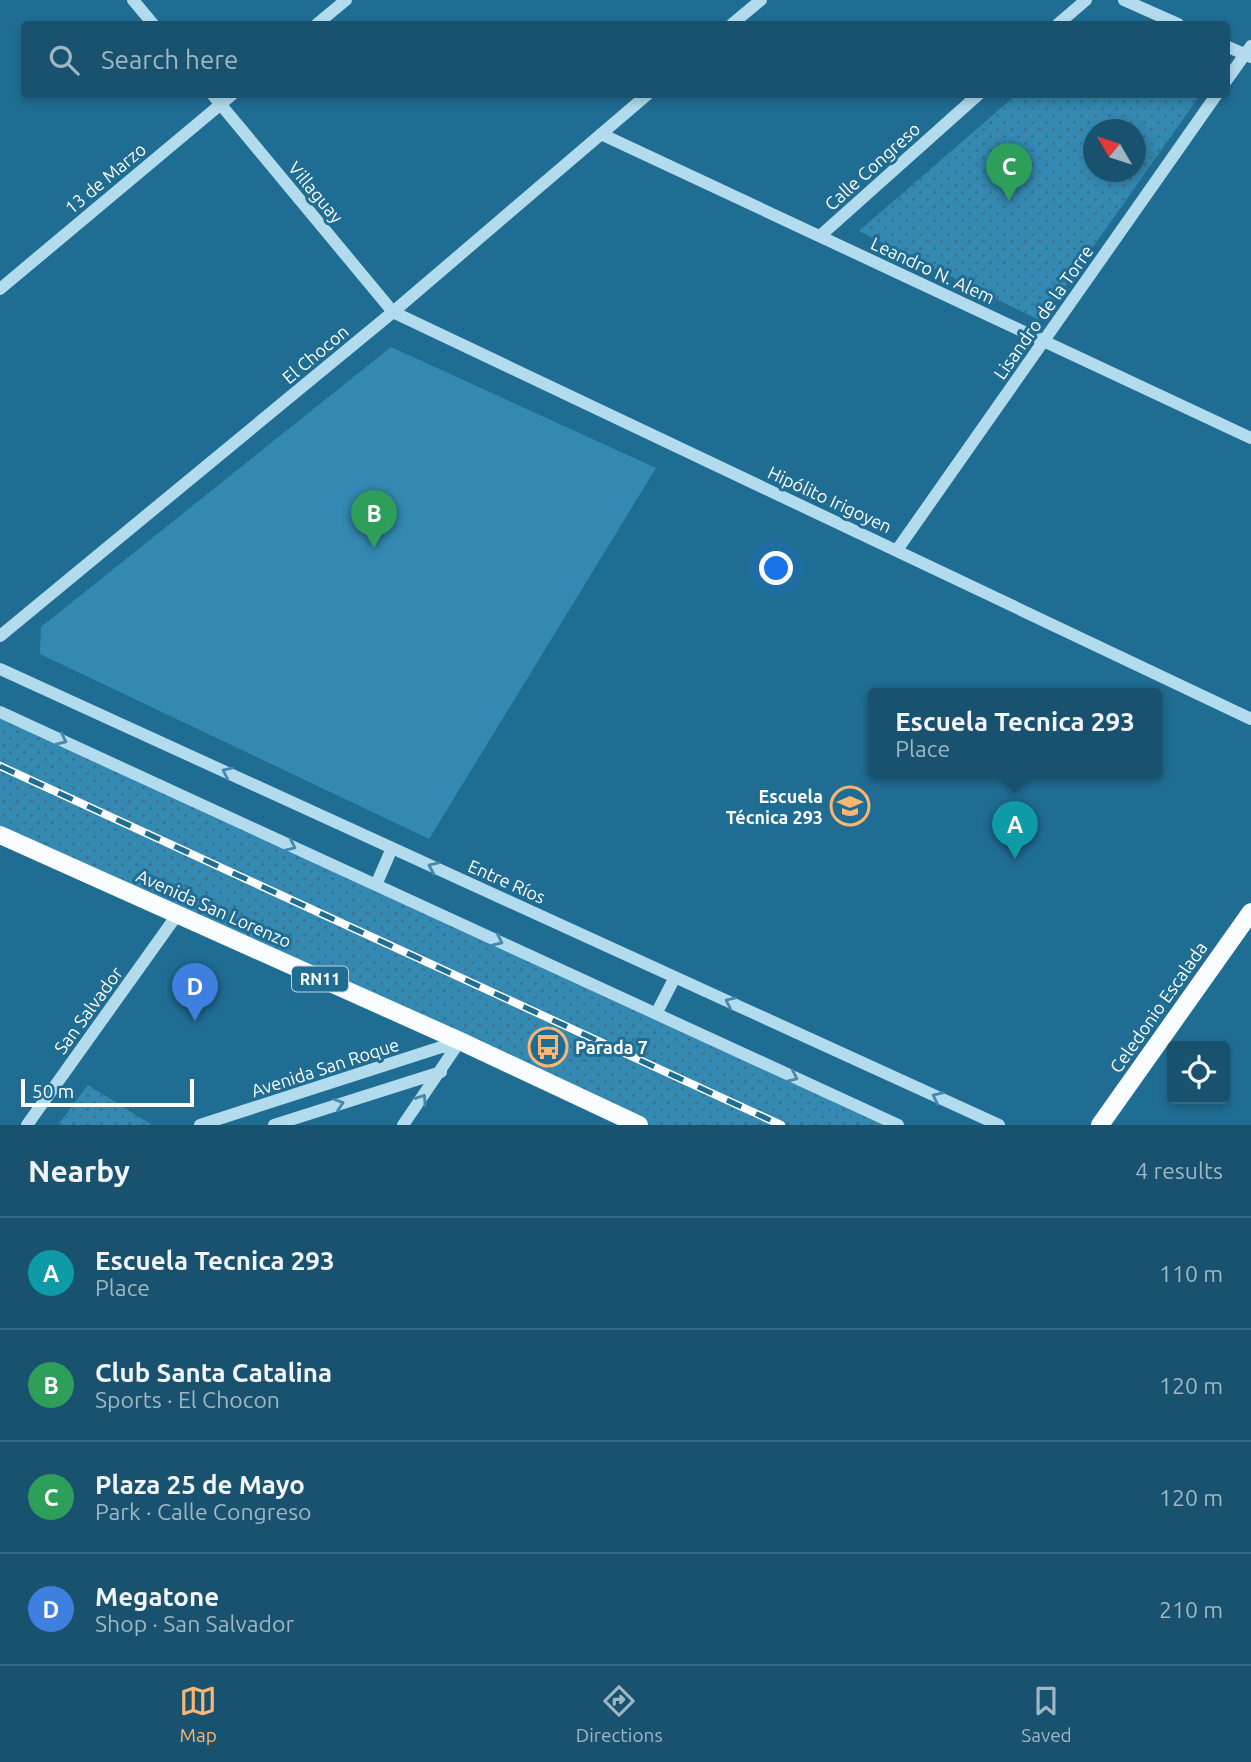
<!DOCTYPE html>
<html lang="en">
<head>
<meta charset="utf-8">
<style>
	body { margin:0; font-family:Ubuntu,sans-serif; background:#215874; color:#f1f3f6 }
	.controls { position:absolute; right:21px; bottom:21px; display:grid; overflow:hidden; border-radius:7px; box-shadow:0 4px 10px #0003 }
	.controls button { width:63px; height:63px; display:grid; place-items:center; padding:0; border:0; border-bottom:2px solid #366982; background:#18526f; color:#f1f3f6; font:35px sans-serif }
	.compass { position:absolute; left:1083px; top:119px; width:63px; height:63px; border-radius:50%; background:#18526f; box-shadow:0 4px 10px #0003; rotate:309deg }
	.scale { position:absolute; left:21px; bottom:18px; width:173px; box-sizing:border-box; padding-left:7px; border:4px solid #fff; border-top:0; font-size:19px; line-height:24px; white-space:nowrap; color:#fff; -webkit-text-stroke:5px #206d94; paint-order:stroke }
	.you { position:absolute; left:777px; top:569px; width:24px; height:24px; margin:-18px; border:5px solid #fff; border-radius:50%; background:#1a73e8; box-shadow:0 0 0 10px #1a73e833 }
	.badge { display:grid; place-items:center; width:46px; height:46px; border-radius:50%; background:#fcb673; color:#fff; font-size:23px; font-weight:700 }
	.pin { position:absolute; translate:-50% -58px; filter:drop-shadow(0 2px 4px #0008) }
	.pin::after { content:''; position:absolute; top:37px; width:24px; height:21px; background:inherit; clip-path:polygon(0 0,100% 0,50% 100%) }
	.popup { position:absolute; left:868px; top:688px; width:294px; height:91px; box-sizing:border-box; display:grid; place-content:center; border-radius:7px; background:#18526f; filter:drop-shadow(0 2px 5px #0005); font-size:23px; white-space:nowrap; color:#9fb6c3 }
	.popup b { font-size:26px; color:#f1f3f6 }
	.popup::after { content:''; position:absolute; left:50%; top:100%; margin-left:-14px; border:14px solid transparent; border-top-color:#18526f }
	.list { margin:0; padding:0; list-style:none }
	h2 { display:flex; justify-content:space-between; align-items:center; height:91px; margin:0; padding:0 28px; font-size:30px }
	h2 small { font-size:23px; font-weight:400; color:#9fb6c3 }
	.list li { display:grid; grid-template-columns:46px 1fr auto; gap:21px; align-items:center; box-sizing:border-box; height:112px; padding:0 28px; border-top:2px solid #366982 }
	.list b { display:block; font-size:26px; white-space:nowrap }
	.list p { margin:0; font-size:23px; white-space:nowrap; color:#9fb6c3 }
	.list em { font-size:23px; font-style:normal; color:#9fb6c3 }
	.icon { flex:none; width:38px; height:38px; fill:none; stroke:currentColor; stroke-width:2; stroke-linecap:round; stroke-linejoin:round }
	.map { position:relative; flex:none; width:1251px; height:1125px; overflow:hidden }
	.search { position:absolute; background:#18526f; box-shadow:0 4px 10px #0003; left:21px; right:21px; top:21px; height:77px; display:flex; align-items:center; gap:18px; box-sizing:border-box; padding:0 24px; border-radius:7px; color:#9fb6c3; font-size:26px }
	.sheet { height:539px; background:#18526f }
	nav { display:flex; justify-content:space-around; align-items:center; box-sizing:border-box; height:98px; border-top:2px solid #366982; background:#18526f; font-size:19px; color:#9fb6c3 }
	nav a { display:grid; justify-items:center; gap:4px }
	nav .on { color:#fcb673 }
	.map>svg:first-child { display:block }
	.green { fill:url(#green-dots); fill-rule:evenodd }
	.pitch { fill:#3489b2 }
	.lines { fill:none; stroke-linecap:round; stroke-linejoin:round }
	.minor { stroke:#b3dbee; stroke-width:12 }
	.major { stroke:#fafdff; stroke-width:18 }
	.rail-casing { stroke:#fff; stroke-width:8 }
	.rail { stroke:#206d94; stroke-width:5; stroke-dasharray:16; stroke-linecap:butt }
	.oneway { stroke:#4588aa }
	.labels { text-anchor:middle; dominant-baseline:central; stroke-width:6; stroke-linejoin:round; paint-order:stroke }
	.shield { fill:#206d94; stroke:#bcd3df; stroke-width:2 }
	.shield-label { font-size:16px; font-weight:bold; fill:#fff }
	.street-label { font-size:18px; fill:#fff; stroke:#206d94 }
	.poi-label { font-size:18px; font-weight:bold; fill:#fff; stroke:#206d94; text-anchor:end }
</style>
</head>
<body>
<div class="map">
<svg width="1251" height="1125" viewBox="0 0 1251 1125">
	<defs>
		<pattern id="green-dots" width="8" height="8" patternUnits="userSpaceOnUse" patternTransform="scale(1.75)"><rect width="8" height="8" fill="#3489b2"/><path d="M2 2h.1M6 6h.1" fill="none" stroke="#3e7189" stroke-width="1.8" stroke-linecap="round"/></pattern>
	</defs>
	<rect width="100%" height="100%" fill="#206d94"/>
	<!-- green -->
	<path class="green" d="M1016,95h184l-159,226 -182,-90zM1094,130h42v42h-42z
		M0,712l898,413h-259l-639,-290z
		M88,1085l64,40h-94z"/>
	<!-- pitch -->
	<path class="pitch" d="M391,347l265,121 -227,371 -389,-185 1,-27z"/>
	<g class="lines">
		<!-- minor -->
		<path class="minor" d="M133,0l20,24
			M1124,0l54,24
			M317,24l29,-24
			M732,24l29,-24
			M1058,24l28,-24
			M1226,46l25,11
			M1226,81l25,-35
			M212,94l181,218 858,407
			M601,134l650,304
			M820,236l159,-142
			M0,289l233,-195
			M897,550l320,-456
			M0,636l393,-324 255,-218
			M0,669l999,456
			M0,712l898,413
			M376,885l16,-37
			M656,1014l19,-37
			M27,1125l150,-210
			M200,1125l260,-84
			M274,1125l167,-53
			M403,1125l57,-84"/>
		<!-- major -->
		<path class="major" d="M0,835l460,206 179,84
			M1100,1125l151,-213"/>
		<defs>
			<path id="rail" d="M0,766l781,359"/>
		</defs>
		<!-- rail casing -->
		<use href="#rail" class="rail-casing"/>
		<!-- rail -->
		<use href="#rail" class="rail"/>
	</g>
	<!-- one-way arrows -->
	<defs><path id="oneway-chevron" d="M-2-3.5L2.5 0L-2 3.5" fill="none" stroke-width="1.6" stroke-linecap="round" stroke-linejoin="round" transform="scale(1.75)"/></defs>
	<g class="oneway">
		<use href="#oneway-chevron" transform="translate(62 740) rotate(25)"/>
		<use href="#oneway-chevron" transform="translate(227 772) rotate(-155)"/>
		<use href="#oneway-chevron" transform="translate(291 846) rotate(25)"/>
		<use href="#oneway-chevron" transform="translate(433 867) rotate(-156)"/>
		<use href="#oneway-chevron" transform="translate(498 941) rotate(25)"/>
		<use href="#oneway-chevron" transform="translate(730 1002) rotate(-155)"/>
		<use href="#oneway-chevron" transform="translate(793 1077) rotate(25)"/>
		<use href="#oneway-chevron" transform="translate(937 1097) rotate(-155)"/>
		<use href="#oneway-chevron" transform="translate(422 1099) rotate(-55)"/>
		<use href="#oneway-chevron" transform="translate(339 1104) rotate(-18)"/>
	</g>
	<!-- icons -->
	<defs>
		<symbol id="school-ring" viewBox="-11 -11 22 22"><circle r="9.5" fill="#206d94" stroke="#fcb673" stroke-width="1.5"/><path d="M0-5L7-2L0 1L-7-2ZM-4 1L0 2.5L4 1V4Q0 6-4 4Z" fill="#fcb673"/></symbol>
		<symbol id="bus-ring" viewBox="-11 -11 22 22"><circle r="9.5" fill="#206d94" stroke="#fcb673" stroke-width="1.5"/><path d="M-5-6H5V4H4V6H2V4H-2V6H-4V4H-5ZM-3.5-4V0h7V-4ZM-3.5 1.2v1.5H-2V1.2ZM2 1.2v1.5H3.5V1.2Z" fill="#fcb673"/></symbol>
	</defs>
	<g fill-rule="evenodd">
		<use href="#school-ring" x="828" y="784" width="44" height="44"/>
		<use href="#bus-ring" x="526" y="1025" width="44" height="44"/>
	</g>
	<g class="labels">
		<!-- shield labels -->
		<rect class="shield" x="292" y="966.5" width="56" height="25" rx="5"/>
		<g class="shield-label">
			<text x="320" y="979">RN11</text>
		</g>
		<!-- street labels -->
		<g class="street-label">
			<text transform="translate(872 166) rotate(-42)">Calle Congreso</text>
			<text transform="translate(105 178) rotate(-40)">13 de Marzo</text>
			<text transform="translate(316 192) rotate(50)">Villaguay</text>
			<text transform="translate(933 270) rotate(25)">Leandro N. Alem</text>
			<text transform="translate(1043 312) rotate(-55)">Lisandro de la Torre</text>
			<text transform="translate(315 354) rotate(-40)">El Chocon</text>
			<text transform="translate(830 499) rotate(25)">Hipólito Irigoyen</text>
			<text transform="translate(507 881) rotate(24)">Entre Ríos</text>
			<text transform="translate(214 908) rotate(24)">Avenida San Lorenzo</text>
			<text transform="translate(1158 1007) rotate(-55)">Celedonio Escalada</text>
			<text transform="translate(88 1010) rotate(-54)">San Salvador</text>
			<text transform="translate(325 1067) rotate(-18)">Avenida San Roque</text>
		</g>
		<!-- poi labels -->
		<g class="poi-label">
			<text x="823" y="796">Escuela<tspan x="823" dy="21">Técnica 293</tspan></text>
			<text x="575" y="1047" text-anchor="start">Parada 7</text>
		</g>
	</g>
</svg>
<div class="controls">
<button><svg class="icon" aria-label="locate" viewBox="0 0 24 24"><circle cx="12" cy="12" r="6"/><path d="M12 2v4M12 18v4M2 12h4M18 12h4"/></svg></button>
</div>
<svg class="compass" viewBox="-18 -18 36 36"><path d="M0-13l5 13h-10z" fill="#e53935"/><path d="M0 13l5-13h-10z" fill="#9fb6c3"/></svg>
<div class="scale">50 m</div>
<div class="you"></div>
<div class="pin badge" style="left:1015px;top:859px;background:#0f9aa8">A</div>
<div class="popup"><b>Escuela Tecnica 293</b>Place</div>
<div class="pin badge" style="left:374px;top:548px;background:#2e9e5b">B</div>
<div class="pin badge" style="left:1009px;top:201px;background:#2e9e5b">C</div>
<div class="pin badge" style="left:195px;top:1021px;background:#3f7fe0">D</div>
<div class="search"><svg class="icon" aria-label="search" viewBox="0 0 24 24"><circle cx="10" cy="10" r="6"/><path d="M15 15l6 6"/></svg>Search here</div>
</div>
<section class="sheet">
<h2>Nearby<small>4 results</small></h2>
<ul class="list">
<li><span class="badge" style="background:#0f9aa8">A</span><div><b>Escuela Tecnica 293</b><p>Place</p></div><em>110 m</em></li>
<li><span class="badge" style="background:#2e9e5b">B</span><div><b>Club Santa Catalina</b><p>Sports · El Chocon</p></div><em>120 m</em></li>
<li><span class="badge" style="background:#2e9e5b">C</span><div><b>Plaza 25 de Mayo</b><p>Park · Calle Congreso</p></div><em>120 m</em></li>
<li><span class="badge" style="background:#3f7fe0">D</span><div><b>Megatone</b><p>Shop · San Salvador</p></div><em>210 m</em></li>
</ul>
</section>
<nav>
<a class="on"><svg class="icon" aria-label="map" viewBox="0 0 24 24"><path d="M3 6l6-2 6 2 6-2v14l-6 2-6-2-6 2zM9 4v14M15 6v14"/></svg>Map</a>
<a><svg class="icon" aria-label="directions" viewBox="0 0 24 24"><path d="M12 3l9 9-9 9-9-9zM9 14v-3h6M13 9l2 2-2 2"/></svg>Directions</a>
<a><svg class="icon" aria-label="saved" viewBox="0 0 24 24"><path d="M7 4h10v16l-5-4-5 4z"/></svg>Saved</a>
</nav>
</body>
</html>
